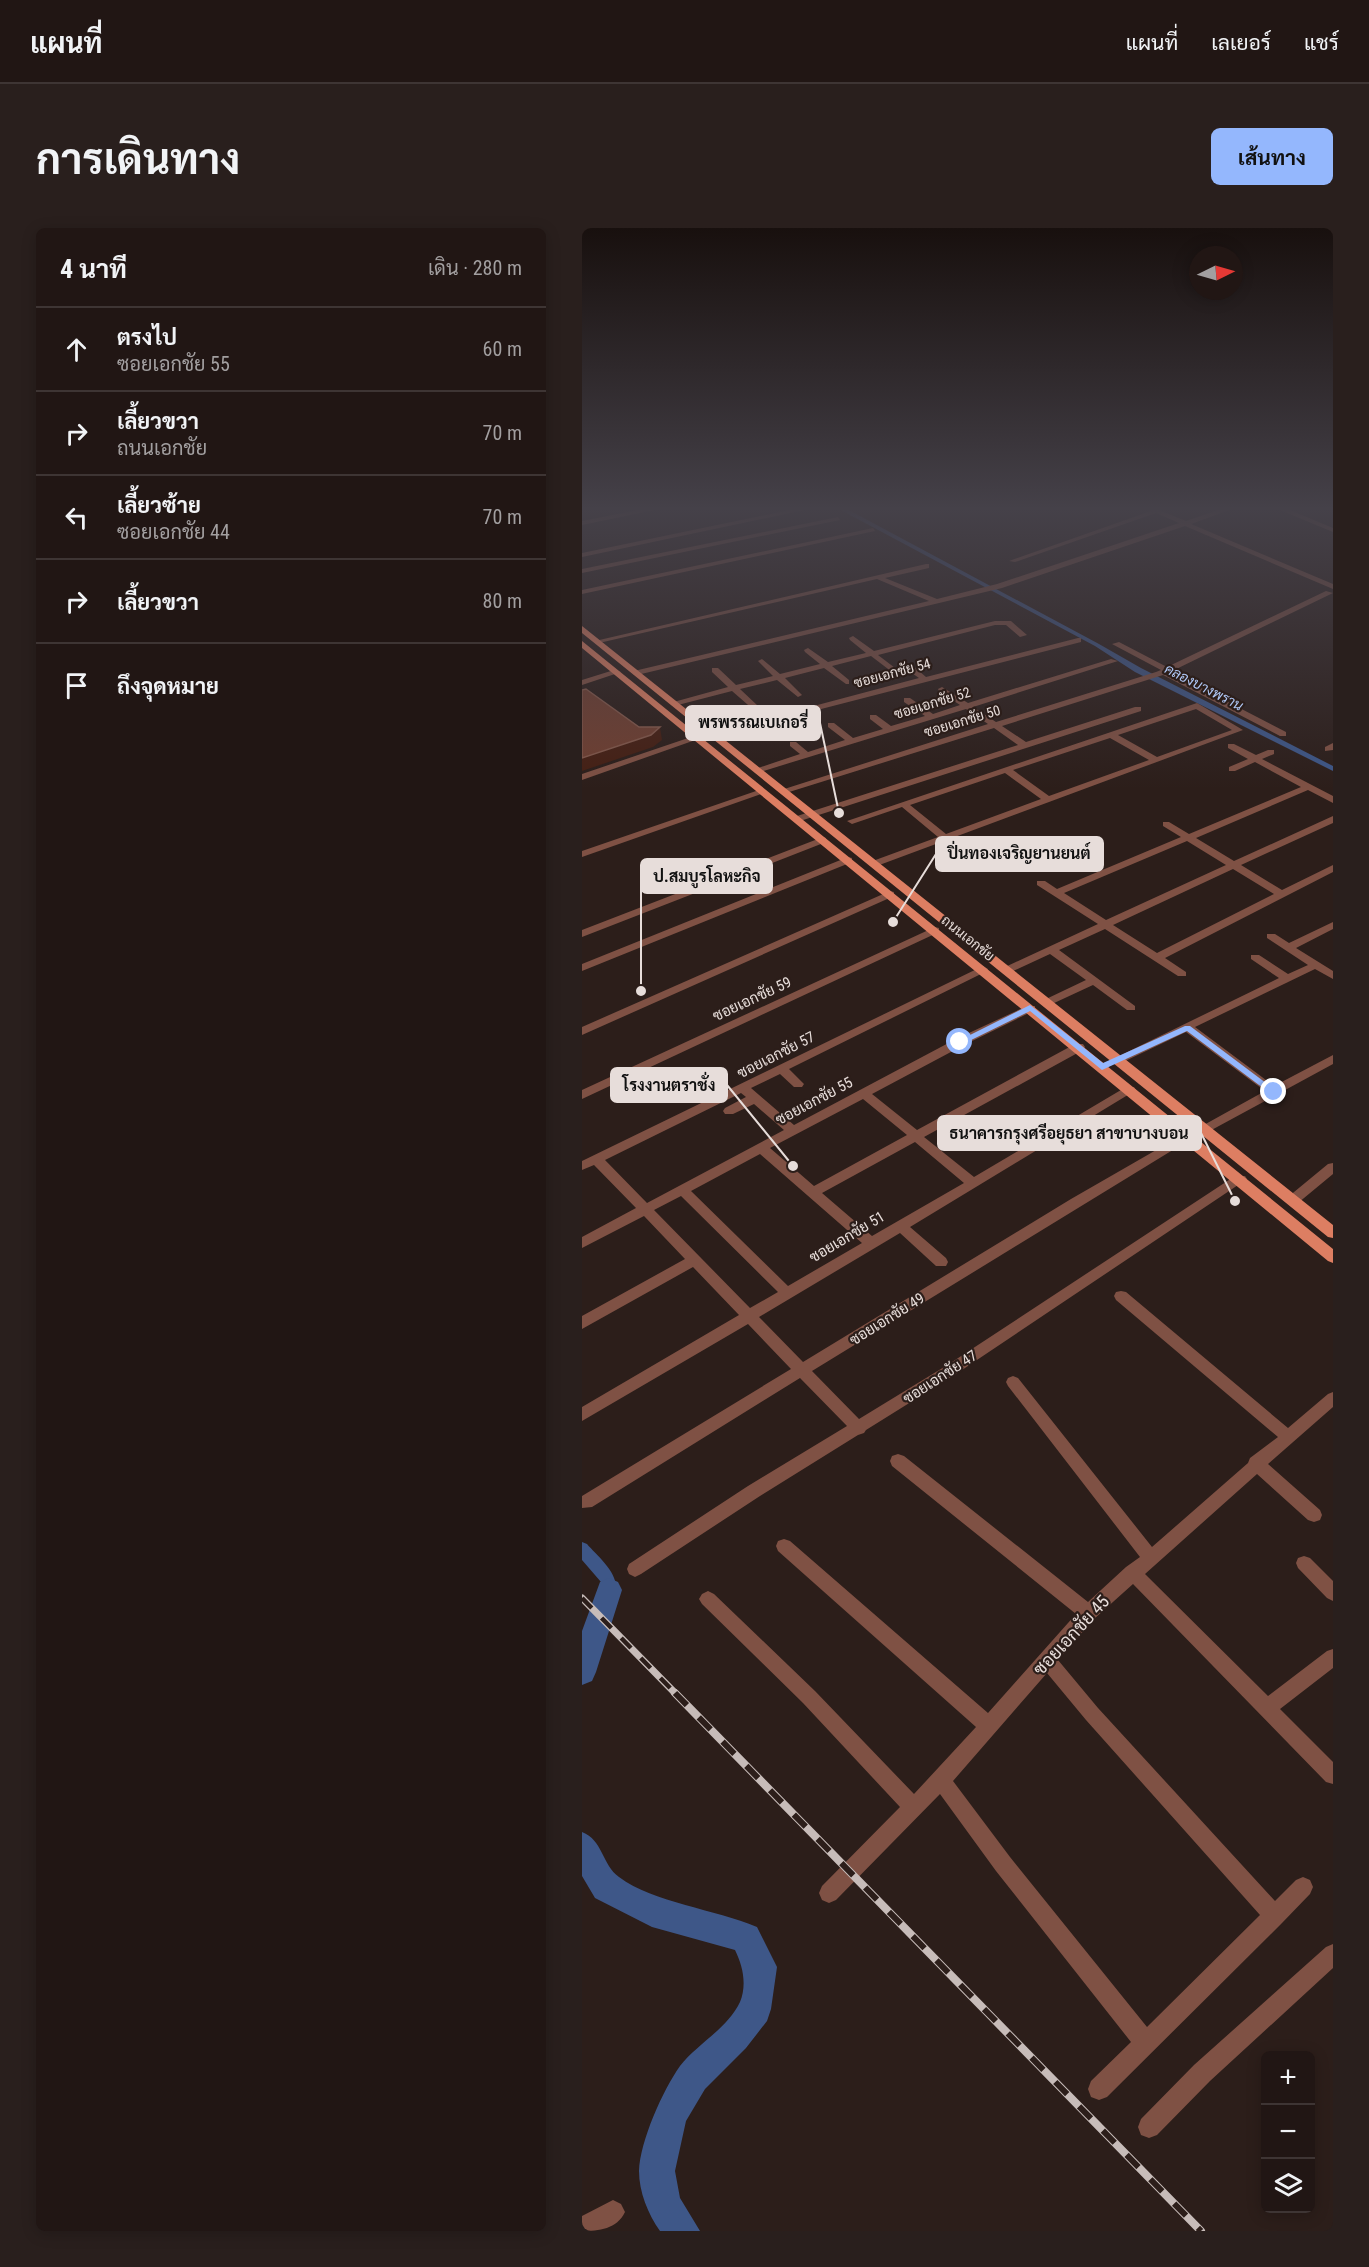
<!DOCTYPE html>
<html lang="th">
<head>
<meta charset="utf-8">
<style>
	body { margin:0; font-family:"Roboto Condensed",Sarabun,sans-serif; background:#291f1d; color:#f1f3f6 }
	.controls { position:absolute; right:18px; bottom:18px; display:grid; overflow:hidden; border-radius:9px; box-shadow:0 3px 15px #0003 }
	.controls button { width:54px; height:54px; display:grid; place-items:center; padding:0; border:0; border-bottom:2px solid #3e3534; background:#211614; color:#f1f3f6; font:30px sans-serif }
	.compass { position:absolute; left:607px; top:18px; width:54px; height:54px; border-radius:50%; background:#211614; box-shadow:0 3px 15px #0003; rotate:85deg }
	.stop { position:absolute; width:18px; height:18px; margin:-14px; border:4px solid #94b7fd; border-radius:50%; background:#fff }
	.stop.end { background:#94b7fd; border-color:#fff; box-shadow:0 2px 6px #0008 }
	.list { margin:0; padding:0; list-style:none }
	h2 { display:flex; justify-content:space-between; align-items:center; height:78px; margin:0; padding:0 24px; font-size:26px }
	h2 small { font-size:20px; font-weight:400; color:#a29fa0 }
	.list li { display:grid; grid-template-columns:39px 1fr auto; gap:18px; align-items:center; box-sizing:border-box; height:84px; padding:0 24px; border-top:2px solid #3e3534 }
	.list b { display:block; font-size:22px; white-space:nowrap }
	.list p { margin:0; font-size:20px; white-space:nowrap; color:#a29fa0 }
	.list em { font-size:20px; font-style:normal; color:#a29fa0 }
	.icon { flex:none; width:33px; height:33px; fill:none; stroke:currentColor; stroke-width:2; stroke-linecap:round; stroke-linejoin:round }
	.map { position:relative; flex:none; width:751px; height:2003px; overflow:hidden; border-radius:9px }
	header { display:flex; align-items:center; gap:36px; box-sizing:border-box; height:84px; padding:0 30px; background:#211614; border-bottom:2px solid #3e3534 }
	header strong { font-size:28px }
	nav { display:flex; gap:33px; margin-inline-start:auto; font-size:21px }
	.intro { display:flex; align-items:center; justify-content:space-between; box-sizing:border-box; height:144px; padding:0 36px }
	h1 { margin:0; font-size:42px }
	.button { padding:15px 27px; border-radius:9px; background:#94b7fd; color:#111; font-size:21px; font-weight:700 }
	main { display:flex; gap:36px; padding:0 36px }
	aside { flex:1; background:#211614; border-radius:9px; box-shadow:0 3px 15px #0003 }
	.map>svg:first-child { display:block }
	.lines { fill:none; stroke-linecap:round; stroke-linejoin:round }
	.canal { fill:#3e5788; fill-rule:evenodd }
	.river { fill:#3e5788; fill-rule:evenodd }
	.street { fill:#7f5144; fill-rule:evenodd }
	.primary { fill:#dd7e62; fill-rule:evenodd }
	.rail-far1-casing { stroke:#c7bcb9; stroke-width:7 }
	.rail-casing { stroke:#c7bcb9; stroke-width:8 }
	.rail-far1 { stroke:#2c1e1a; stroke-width:4.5; stroke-dasharray:14; stroke-linecap:butt }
	.rail { stroke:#2c1e1a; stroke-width:6; stroke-dasharray:17; stroke-linecap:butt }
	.shaded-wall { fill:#451f13 }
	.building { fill:#6f3f31; stroke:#82584b; stroke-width:1.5 }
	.route { fill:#94b7fd }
	.labels { text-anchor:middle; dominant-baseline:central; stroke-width:4.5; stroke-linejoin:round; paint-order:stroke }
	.far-street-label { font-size:14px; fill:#e7ddda; stroke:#2c1e1a }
	.far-water-label { font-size:14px; font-style:italic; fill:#afc7f5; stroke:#2c1e1a }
	.street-label { font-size:15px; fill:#e7ddda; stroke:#2c1e1a }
	.near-street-label { font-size:18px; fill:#e7ddda; stroke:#2c1e1a }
	.leader { fill:none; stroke:#e7ddda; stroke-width:2 }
	.callout-dot { fill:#e7ddda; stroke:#2c1e1a; stroke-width:2 }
	.callout { fill:#e7ddda; stroke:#e7ddda; stroke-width:2 }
	.callout-label { font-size:16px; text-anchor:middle; font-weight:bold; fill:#111 }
</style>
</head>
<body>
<header>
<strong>แผนที่</strong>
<nav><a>แผนที่</a><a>เลเยอร์</a><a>แชร์</a></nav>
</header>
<div class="intro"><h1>การเดินทาง</h1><a class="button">เส้นทาง</a></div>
<main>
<aside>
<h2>4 นาที<small>เดิน · 280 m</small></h2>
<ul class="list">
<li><svg class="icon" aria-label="ahead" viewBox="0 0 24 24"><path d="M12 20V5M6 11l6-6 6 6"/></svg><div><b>ตรงไป</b><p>ซอยเอกชัย 55</p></div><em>60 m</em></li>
<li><svg class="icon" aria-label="right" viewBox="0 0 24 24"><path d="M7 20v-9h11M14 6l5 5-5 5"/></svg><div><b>เลี้ยวขวา</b><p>ถนนเอกชัย</p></div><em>70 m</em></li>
<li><svg class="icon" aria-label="left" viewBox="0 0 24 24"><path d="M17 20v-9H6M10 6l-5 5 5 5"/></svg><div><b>เลี้ยวซ้าย</b><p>ซอยเอกชัย 44</p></div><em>70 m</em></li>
<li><svg class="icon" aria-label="right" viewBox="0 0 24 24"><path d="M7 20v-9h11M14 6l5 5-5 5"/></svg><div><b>เลี้ยวขวา</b></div><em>80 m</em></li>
<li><svg class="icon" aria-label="arrive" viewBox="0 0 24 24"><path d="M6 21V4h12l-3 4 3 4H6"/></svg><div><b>ถึงจุดหมาย</b></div></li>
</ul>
</aside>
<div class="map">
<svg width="751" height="2003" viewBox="0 0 751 2003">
	<rect width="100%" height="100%" fill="#2c1e1a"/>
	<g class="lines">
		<!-- canal -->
		<path class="canal" d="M255,280h8l254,136 42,24 192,98v5l-198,-99 -40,-26z
			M0,1314l5,2c11,13 36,32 27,51l-5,2 -5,-2 -3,-13 -19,-22z"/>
		<!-- river -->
		<path class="river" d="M27,1350l9,4 4,8 -26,82 -4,9 -10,4v-54l18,-49z
			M0,1604c21,8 20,33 37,45 35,26 96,32 138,50l20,40 -6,42 -4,12 -21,27 -41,41 -19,32 -11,50 5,27 20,33h-40c-12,-17 -21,-39 -21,-60 1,-30 24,-81 41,-105 17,-22 48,-38 60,-64 7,-17 3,-36 -5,-52l-83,-23 -57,-29 -13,-22z"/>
		<!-- street -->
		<path class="street" d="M66,280h16l-82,17v-4z
			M217,280h15l-232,49v-4z
			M564,280l13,2 27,11 38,-13h11l-44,16 142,60v5l-148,-63 -183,62 -365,87 -4,-2 1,-2 295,-70 -52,-22 -278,64 -4,-2 331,-77h3v4l-44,10 52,21 60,-15 182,-61 -23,-10 -141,49 -6,-1 142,-50z
			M693,280h10l48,20v4z
			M256,289l2,3 -258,53v-4z
			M291,300l2,3 -293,63v-4z
			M744,363l7,2 -163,79 116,60v4h-6l-117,-61 -161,51 24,16 109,-35h6v4l-344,111 -5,-3 2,-2 224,-72 -24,-17 -208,65 -8,-2 210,-67 -22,-15 -206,63 -8,-2 48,-16 -10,-8v-4h6l12,10 37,-12 -17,-13v-4h6l19,15 30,-9 -13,-10v-4h6l15,11 34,-10 -21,-14v-4h6l23,16 27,-9 -21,-14 -1,-2 4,-2 26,16 143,-44 7,2 -145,46 23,15 160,-50 5,-2 -49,-26 7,-2 48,25z
			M413,393h16l16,14 -7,2 -14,-12h-11l-117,30 17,13 1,2 -4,2 -21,-16 -39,10 17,14v4h-3l-22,-16 -39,10 17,17 -4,2 -21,-17 -37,9 18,17 1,2 -4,3 -23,-20 -58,15 -4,-3 58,-16 -16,-15v-4h6l18,17 37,-9 -15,-15 4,-2 18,15 40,-10 -15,-12 -1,-2 4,-2 20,14 38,-9 -16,-13 -1,-2 4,-2 21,15z
			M496,410h3v4l-369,95 -4,-3 211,-56 -13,-9v-4h6l14,12z
			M32,442l7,2 -39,13v-5z
			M615,475l46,27 -369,137 -5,-3 1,-2 68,-25 -36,-30 -50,17 -5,-3zM614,481l36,21 -75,27 -39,-22zM528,510l39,22 -100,36 -36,-26zM423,545l36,26 -95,35 -36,-29z
			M112,508l7,2 -119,42v-6z
			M751,515v7l-8,1v-4z
			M646,516h6l22,11 12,-5h6v4l-12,5 71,37v7l-25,-13 -112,48 38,23 99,-45v7l-92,42 41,25 51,-25v7l-168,86 21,14v4h-8l-73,-47 -46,21 76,56v4h-8l-34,-25 -41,19h-8v-4l42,-20 -36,-26 -39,18h-8v-4l95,-44 -61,-39v-4h8l12,8 124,-52 -18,-11v-4h6l20,12 112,-47 -46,-25 -20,9h-6v-4l19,-8 -20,-11zM605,613l39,24 -120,55 -42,-27zM651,641l41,25 -117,59 -44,-28z
			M177,562l8,2 -185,65v-6z
			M241,609l3,1v4l-244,95v-7z
			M266,629l4,1v4l-270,109v-7z
			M308,663l4,1v4l-312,139v-8z
			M751,694v7l-37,19 37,23v8l-18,-10 -120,58 79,59 59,-31v9l-127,69 -6,-4 2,-3 63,-35 -79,-59 -63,30h-8l-2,-3 166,-81 -28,-19v-4h8l29,19 20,-9 -41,-27v-4h8l14,9z
			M353,699l4,1v4l-357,167v-9z
			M401,738l5,3 -1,2 -198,98 15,15 -2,3h-8l-14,-13 -29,14 43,37 162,-86 71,-33h8v4l-71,35 -92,49 45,36 158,-86h8l2,3 -2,3 -159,87 50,40 152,-90h8l2,3 -226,137 36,31 2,4 -2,4h-10l-36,-33 -141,84 44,45 268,-163 113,-65h8l2,3 -382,234 47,48 90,-55 286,-188h10l2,3 -288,193 -93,58 -2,3 -6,2 -98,61 -119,78 -6,3 -6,-3 -2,-5 2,-5 119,-78 99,-60 -47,-48 -208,129 -10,1v-12l209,-127 -43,-45 -166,97v-14l157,-92 -46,-48 -111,62v-13l103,-57 -41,-43 -62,32v-11l54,-29 -42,-43 -12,5v-9zM159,865l5,4 -21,11 -2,3 2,3h8l21,-10 30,26 -137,73 -42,-43zM281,871l44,36 -93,51 -44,-38zM333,914l49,41 -92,53 -50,-43zM178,926l102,89 -74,43 -97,-95zM99,968l97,96 -28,16 -96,-98z
			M751,935v11l-35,29h-10l-2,-3 2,-3 40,-33z
			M539,1063l5,1 162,136 40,-34 5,-2v15l-65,57 52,46 2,5 -2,5 -6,2 -6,-2 -51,-46 -112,100 123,122 59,-45 6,-2v19l-53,41 53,53v22l-7,-2 -193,-198 -39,35 -36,41 40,48 177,193 21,-21 7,-3 7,3 3,7 -3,7 -28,29 -175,174 -8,3 -8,-3 -3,-8 3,-8 40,-39 -135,-171 -56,-77 -104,106 -7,3 -7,-3 -3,-7 3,-7 78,-79 -97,-104 -101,-99 -3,-5 3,-5 6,-3 6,3 101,97 99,103 62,-67 -198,-176 -2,-5 2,-5 6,-2 6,2 198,172 88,-99 -184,-148 -2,-5 2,-5 6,-2 6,2 184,146 38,-35 14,-10 -132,-171 -2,-4 2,-4 5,-2 5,2 134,169 96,-84 2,-5 28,-21 -162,-137 -2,-4 2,-4zM465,1445l39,47 174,195 -113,112 -137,-170 -57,-76z
			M722,1328l6,2 23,23v20l-6,-3 -29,-30 -2,-5 2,-5z
			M751,1716v24l-123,113 -53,54 -8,3 -8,-3 -3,-8 3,-8 53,-54 132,-118z
			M31,1972l8,4 4,8c-8,17 -26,19 -43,19v-15z"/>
		<!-- primary -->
		<path class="primary" d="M0,398l751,599v13l-5,-1 -746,-604z
			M0,413l751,608v14l-5,-2 -746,-613z"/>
		<defs>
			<path id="rail-far1" d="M0,1370l95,97"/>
			<path id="rail" d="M93,1465l526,538"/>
		</defs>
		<!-- rail-far1 casing -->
		<use href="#rail-far1" class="rail-far1-casing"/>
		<!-- rail casing -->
		<use href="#rail" class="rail-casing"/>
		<!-- rail-far1 -->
		<use href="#rail-far1" class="rail-far1"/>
		<!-- rail -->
		<use href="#rail" class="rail"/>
	</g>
	<!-- shaded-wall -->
	<path class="shaded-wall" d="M78,499l2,13 -9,7 -71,24v-13z"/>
	<!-- building -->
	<path class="building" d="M4,461l53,38h21l-9,8 -69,23v-68z"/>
	<!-- sky -->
	<linearGradient id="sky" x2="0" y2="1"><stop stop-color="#18100e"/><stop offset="0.5" stop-color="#454149"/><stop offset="1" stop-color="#454149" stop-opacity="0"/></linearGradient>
	<rect width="751" height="561" fill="url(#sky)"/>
	<!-- route -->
	<path class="route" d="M448,777l73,58 82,-37h5l88,66 -7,2 -84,-63 -85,39 -72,-59 -67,33 -7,-2z"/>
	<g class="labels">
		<!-- far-street labels -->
		<g class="far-street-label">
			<text transform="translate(310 445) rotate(-15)">ซอยเอกชัย 54</text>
			<text transform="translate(350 475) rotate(-17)">ซอยเอกชัย 52</text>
			<text transform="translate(380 493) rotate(-17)">ซอยเอกชัย 50</text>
			<text transform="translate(386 710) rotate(39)">ถนนเอกชัย</text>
		</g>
		<!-- far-water labels -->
		<g class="far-water-label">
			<text transform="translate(622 459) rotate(27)">คลองบางพราน</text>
		</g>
		<!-- street labels -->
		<g class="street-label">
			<text transform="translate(170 771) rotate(-25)">ซอยเอกชัย 59</text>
			<text transform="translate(194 827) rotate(-27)">ซอยเอกชัย 57</text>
			<text transform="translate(232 873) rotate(-28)">ซอยเอกชัย 55</text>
			<text transform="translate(265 1009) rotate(-31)">ซอยเอกชัย 51</text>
			<text transform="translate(305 1091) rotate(-32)">ซอยเอกชัย 49</text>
			<text transform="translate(358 1149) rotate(-33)">ซอยเอกชัย 47</text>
		</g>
		<!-- near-street labels -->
		<g class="near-street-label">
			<text transform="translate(489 1407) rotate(-47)">ซอยเอกชัย 45</text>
		</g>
	</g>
	<!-- callouts -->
	<path class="leader" d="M257 585L238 495M311 694L354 626M59 763L59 648M211 938L145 857M653 973L619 905"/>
	<g class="callout-dot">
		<circle cx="257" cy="585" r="6"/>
		<circle cx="311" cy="694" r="6"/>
		<circle cx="59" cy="763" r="6"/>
		<circle cx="211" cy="938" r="6"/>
		<circle cx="653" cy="973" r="6"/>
	</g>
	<g class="callout">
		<rect x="104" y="478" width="134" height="34" rx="6"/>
		<rect x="354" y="609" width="167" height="34" rx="6"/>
		<rect x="59" y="631" width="131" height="34" rx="6"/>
		<rect x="29" y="840" width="116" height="34" rx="6"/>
		<rect x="356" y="888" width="263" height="34" rx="6"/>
	</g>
	<g class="callout-label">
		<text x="171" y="500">พรพรรณเบเกอรี่</text>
		<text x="437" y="631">ปิ่นทองเจริญยานยนต์</text>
		<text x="125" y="654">ป.สมบูรโลหะกิจ</text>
		<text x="87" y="863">โรงงานตราชั่ง</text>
		<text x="487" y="911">ธนาคารกรุงศรีอยุธยา สาขาบางบอน</text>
	</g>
</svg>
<div class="controls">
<button>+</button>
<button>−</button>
<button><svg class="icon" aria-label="layers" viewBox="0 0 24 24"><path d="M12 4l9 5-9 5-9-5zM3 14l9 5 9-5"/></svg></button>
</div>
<svg class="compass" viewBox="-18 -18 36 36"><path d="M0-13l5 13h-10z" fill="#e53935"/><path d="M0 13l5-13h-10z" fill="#a29fa0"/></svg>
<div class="stop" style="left:378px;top:814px"></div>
<div class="stop end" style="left:692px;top:864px"></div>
</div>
</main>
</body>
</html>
